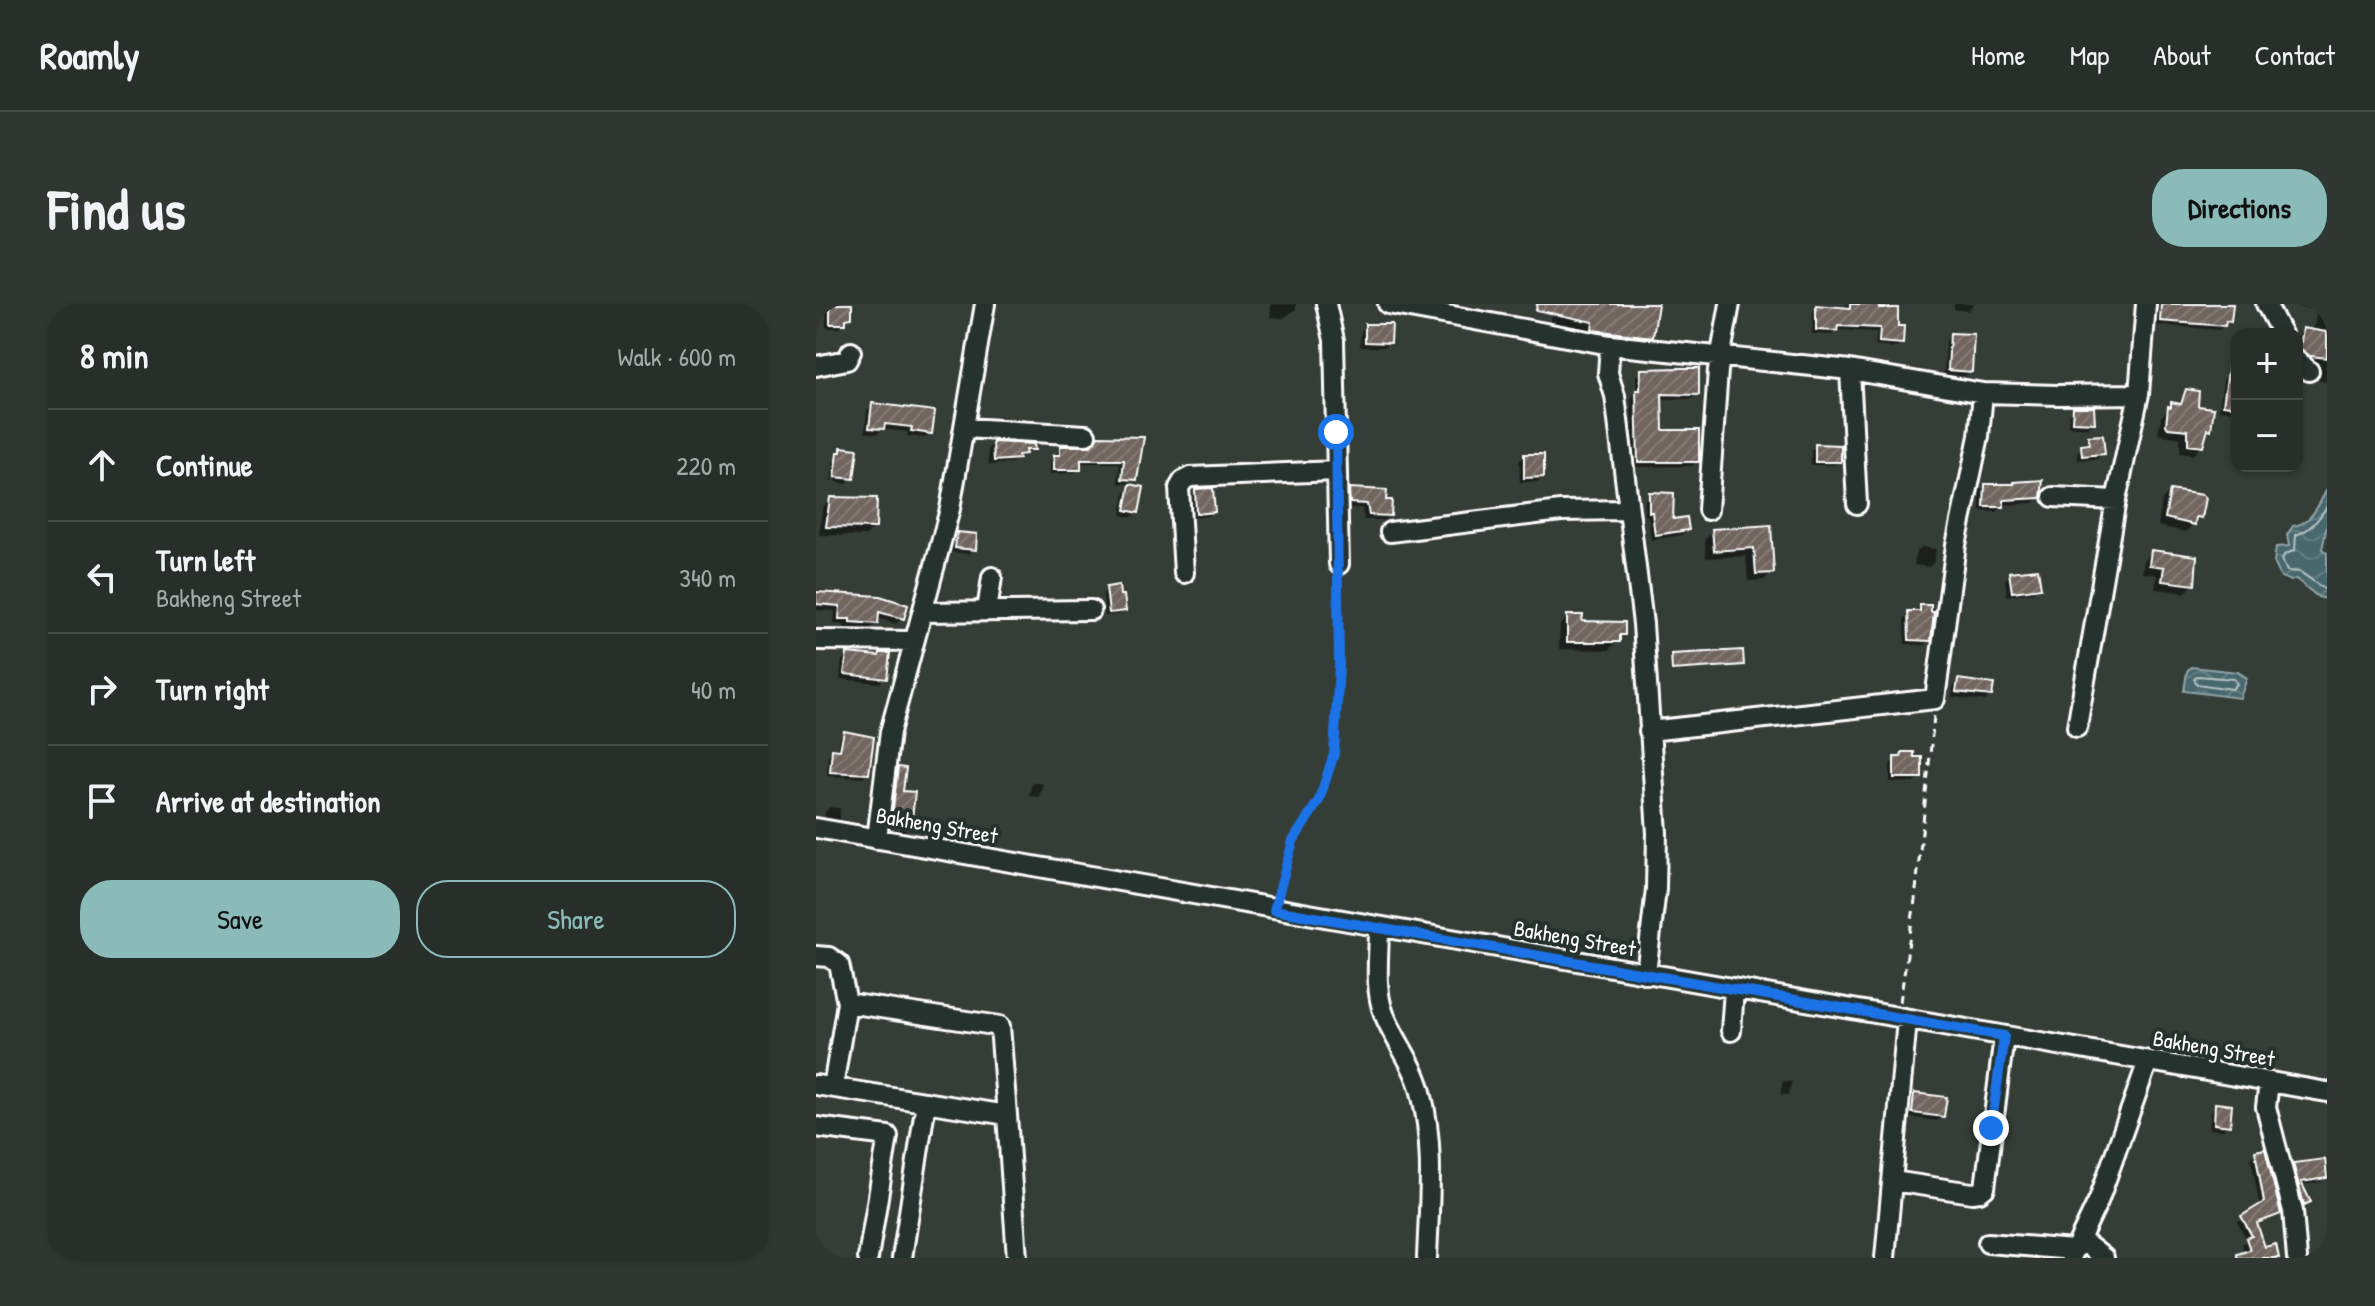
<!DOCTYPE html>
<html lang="en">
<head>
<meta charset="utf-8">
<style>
	body { margin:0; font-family:"Patrick Hand",sans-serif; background:#303631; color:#f1f3f6 }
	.controls { position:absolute; right:24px; top:24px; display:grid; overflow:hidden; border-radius:16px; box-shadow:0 2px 6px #0004 }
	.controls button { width:72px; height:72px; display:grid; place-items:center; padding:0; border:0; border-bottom:2px solid #444a46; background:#282e29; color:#f1f3f6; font:40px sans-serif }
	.stop { position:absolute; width:24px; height:24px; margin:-18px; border:6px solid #1a73e8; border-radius:50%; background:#fff }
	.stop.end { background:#1a73e8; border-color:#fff; box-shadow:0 2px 8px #0008 }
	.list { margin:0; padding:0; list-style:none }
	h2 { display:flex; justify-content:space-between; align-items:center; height:104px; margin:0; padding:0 32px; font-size:34px }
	h2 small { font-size:26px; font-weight:400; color:#a5a8a8 }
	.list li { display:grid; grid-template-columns:52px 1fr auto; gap:24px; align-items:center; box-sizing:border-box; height:112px; padding:0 32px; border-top:2px solid #444a46 }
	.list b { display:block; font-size:30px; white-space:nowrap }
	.list p { margin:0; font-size:26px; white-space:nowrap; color:#a5a8a8 }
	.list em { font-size:26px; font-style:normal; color:#a5a8a8 }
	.actions { display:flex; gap:16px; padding:24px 32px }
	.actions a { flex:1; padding:18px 0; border:2px solid #8bbbb9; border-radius:32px; text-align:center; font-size:28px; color:#8bbbb9 }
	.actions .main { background:#8bbbb9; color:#111 }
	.icon { flex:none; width:44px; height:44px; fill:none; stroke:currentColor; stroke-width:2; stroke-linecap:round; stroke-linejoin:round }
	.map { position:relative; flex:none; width:1511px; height:954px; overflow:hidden; border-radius:32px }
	header { display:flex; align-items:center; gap:48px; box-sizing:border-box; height:112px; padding:0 40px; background:#282e29; border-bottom:2px solid #444a46 }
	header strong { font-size:38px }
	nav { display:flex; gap:44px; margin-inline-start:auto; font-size:28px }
	.intro { display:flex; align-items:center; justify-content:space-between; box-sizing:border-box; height:192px; padding:0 48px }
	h1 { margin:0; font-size:56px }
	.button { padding:20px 36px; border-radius:32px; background:#8bbbb9; color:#111; font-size:28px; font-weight:700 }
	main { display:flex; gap:48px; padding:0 48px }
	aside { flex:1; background:#282e29; border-radius:32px; box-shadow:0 2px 6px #0004 }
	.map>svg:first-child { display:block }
	.water { fill:url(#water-waves); stroke:#91a4a8; stroke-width:2 }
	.shadow { fill:#0007 }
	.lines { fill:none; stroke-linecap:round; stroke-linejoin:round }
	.shore { stroke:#b6c3c5; stroke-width:2 }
	.building { fill:url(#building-hatch); stroke:#fff; stroke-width:2 }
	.minor-casing { stroke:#fff; stroke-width:24 }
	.path { stroke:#fff; stroke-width:3; stroke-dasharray:8 6; stroke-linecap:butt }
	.minor { stroke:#26332d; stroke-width:18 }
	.route { stroke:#1a73e8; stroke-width:10 }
	.labels { text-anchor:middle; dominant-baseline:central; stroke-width:8; stroke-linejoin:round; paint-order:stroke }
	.street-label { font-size:22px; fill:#fff; stroke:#26332d }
</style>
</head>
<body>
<header>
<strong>Roamly</strong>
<nav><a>Home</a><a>Map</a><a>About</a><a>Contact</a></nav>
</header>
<div class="intro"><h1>Find us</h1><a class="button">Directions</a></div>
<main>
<aside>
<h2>8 min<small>Walk · 600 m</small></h2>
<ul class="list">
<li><svg class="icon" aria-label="ahead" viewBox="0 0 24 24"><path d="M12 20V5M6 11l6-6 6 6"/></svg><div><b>Continue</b></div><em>220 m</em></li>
<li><svg class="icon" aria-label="left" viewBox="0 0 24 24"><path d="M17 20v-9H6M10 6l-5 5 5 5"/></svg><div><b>Turn left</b><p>Bakheng Street</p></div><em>340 m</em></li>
<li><svg class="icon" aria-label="right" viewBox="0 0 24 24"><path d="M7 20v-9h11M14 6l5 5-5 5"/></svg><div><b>Turn right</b></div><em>40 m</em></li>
<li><svg class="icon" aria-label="arrive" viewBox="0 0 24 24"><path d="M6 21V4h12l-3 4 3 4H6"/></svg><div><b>Arrive at destination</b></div></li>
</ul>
<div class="actions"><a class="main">Save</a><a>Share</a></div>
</aside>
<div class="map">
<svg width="1511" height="954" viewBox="0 0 1511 954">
	<defs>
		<pattern id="water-waves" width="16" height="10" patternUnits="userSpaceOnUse" patternTransform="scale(2)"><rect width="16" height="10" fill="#48686e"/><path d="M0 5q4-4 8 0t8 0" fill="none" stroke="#637f84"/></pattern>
		<pattern id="building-hatch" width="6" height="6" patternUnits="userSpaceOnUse" patternTransform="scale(2)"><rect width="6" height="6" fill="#71655e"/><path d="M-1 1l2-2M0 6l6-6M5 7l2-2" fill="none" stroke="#867c76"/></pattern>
	</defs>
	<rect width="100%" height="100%" fill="#353d37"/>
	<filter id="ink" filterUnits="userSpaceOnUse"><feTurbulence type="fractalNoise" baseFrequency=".0125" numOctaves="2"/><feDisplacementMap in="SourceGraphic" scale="16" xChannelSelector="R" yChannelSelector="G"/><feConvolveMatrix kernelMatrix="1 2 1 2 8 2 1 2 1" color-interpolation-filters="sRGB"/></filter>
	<g filter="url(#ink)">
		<!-- water -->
		<path class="water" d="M1511,185v37l-5,23 5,4v46l-9,-2 -22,-18 -5,2 -10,-4 -7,-15 2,-15 13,-1 -2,-11 6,-9c18,-2 26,-22 34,-37z
			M1375,363l47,5 9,6 -7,20 -56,-7 3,-20z"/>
		<!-- shadow -->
		<path class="shadow" d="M10,0h24v14l-11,10h-13z
			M455,0h25v5l-12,9 -14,-1z
			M741,0h99l-5,32 -8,8 -58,-7 1,-8 -36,-5 3,-16z
			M1030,0h19l12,6 19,18 5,15 -5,5 -21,-2 2,-14 -41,-2 -5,5 -19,-1 1,-22 4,-5 29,2z
			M1138,0h20l-6,7 -14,-2z
			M1351,0h64l-2,17 -10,9 -63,-5 1,-13z
			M1482,0h29v78l-17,-3 -13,-14v-28l6,-7 10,2 4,-22 -19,-3z
			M550,22l23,16 -5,5h-24l1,-16z
			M1135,31l19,36 -5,5 -21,-1 2,-35z
			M826,67l55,23 -5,5h-32l1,33 36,29 -5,5 -58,1 -3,-69 5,-5v-17z
			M1412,71l9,2 -1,29 -5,5 -12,-1 4,-30z
			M1370,88l23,37 -4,4 -4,13 -8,9 -13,-2v-15l-22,-4 3,-17 11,-13 4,1z
			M57,101l57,28 -5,5 -18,-2 1,-4 -26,-3 -5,5 -12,-2 2,-22z
			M1258,105l19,13 -5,6 -20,-2 1,-12z
			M1273,134l14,16 -6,5 -19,1 -1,-8z
			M325,135l-6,40 -5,5 -12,-1 2,-20h-41v6l-5,4 -24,1v-12l11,-14h29z
			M178,140l39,5 -22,14 -22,2 -1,-16z
			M1000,142l23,15 -5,4h-23v-14z
			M26,145l10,29 -5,6 -11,-2z
			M708,152l18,20 -5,6h-17l-1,-21z
			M19,153l-3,25 -1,-1 3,-22z
			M315,182l6,26 -5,5 -11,-2 4,-23z
			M1170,182l53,11 -5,6 -32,2 -5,7 -17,-1v-20z
			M379,187l18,20 -5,5 -16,2 -2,-22z
			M534,187l34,10 5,14 -5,5h-20l-2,-12h-17v-12z
			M1354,188l31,25 -16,15 -27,-6 4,-26z
			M834,190l21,27 16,9 -5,5 -31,5 -3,-24h-4l1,-16z
			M15,195l43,28 -8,9 -47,-1 3,-27z
			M953,223l3,45 -8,8 -16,1 -2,-25 -40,2 -1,-19 8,-8z
			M142,230l16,15 -6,5 -17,-2 1,-13z
			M1106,243l14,2 -2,13 -5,5 -15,-2 2,-13z
			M1336,248l41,33 -8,8 -30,-4 2,-14 -15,-2 2,-13z
			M1194,270l29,13 -6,5 -26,4 -2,-16z
			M291,285l11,9 6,12 -4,4 -15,2 -2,-23z
			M0,286h9l-1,5 78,23 -6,6 -19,-6 -1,5 -6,6 -26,-1v-3l-10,-1 1,-13 -19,-1z
			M1105,303l8,7v26l-5,5 -19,-1 -1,-26z
			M752,313l12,6 43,11 -14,16 -50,-1 1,-24z
			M32,351l37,23 -5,5 -40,-4 2,-19z
			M856,352l70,8 -71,7z
			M1142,377l32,14 -5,6 -33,-4 1,-10z
			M29,429l23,40 -5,5 -36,-2 1,-21 4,-4h6l2,-14z
			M1086,450l18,24 -6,5 -24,-1v-18z
			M83,465l10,58 -5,5 -18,-1 7,-56z
			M216,478l11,2 -4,13 -10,-1z
			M14,503l10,1v11l-5,5 -11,-1 1,-11z
			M967,777l9,1 -4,13 -8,-1z
			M1099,791l28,21 -6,5 -30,-4 3,-17z
			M1400,801l12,20 -5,5 -14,-1 2,-18z
			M1440,849l23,60 -32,12 17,24 13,9h-31l-4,-14 5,-4 -10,-18 23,-15 -9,-49z
			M1478,861l32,12 -5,5 -20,3 8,17 -10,7 -10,-39z"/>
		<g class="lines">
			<!-- shore -->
			<path class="shore" d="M1511,202c-8,13 -16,24 -31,29l-1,15 -11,5 -2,5 5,11 13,1 27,19
				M1382,372l36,3 3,5 -5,5 -35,-5 -3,-5z"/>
		</g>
		<!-- building -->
		<path class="building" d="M14,0h22v14l-6,1v5h-16z
			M721,0h121l-5,33 -61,-7 1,-8 -57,-12z
			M1034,0h29v4h19v18h6l-1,18 -24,-2 1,-14 -42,-2 -1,5 -21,-1v-25l34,3z
			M1352,0h65l-2,18 -5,-1 -1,5 -65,-5 1,-16z
			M549,20h27l-1,19 -26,-1z
			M1487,24l24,4v26l-17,-2 -10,-8z
			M1134,29l24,1 -2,38 -24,-2z
			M1414,53h7v50l-14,-2z
			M865,64h18v27l-37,-1 1,36h36v32h-61l-2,-72h4l1,-21z
			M1370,85l13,2 -1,15 16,2 -3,22 -3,-1 -5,18 -15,-2v-15l-20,-2 -2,-3 2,-19 3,1v-5l10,2z
			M56,99l63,8 -3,23 -21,-3 1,-4 -27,-3 -1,5 -15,-1z
			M1257,103h21l1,16 -23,-1z
			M1287,131l2,19 -23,2 -1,-11 8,-1 -1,-8z
			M282,132l46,1 -7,43 -15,-1 2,-19h-43v10h-27v-15h6v-9h31z
			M177,138l41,2 1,6h-10l1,4 -8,1 1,4 -25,2z
			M999,140l26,1v17h-26z
			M25,143l17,2 -4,30 -19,-2 3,-25h3z
			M708,150h20v23l-20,1z
			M1227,176l-2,18 -37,2v7h-20l1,-23h29v-2z
			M314,180l14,3 -5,26 -14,-3z
			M397,184l2,24 -19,2 -1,-25z
			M533,184l38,2 -1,10h6l-1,16 -22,-1 -2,-11 -17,-1z
			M1354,186l33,5 3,3 -4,20 -6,-1 -1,8 -30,-7z
			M833,188l25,1 -1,26 14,-2 2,13 -34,5 -3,-23h-3z
			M14,193l47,1 -1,30 -50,-1z
			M955,221l3,48 -18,1 -2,-26 -40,3 -2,-22z
			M141,228l20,2 -1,16 -21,-2z
			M1335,246l46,6 -2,29 -33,-4 2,-14 -15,-2z
			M1222,265l3,19 -29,4 -3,-20z
			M303,281l1,10h4l2,16 -17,2 -3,-26z
			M0,288l64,4 28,9 -4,14 -25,-7 -1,12 -28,-2v-3h-11l1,-13 -24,-2z
			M1104,301h11v7h3l-3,29 -22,-1 -1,-29h12z
			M751,311h16l-1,6 43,1v13h-5v7h-53z
			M927,346l1,15 -72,5 -1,-16z
			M31,349l32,3 1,-3h10l-3,26 -43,-5z
			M1142,375l36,5 -2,12 -36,-4z
			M28,427l30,6 -5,37 -39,-2 2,-23 8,1z
			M1086,448h12v5h8v21h-28v-21h7z
			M82,463l8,1 -3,23 12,1 -4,36 -20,-2z
			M1098,789l33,4 -3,20 -32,-4z
			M1399,799l17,2 -2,21 -16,-2z
			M1449,845l16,65 -24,9 8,24 11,-3 3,14h-42v-4l13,-4 -4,-12 6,-2 -11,-20 23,-14 -9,-51z
			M1509,855l2,19 -26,4 10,20 -7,3 -11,-42z"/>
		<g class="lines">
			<defs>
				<path id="minor" d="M510,0l8,36 5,224
					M572,0l222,41 240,25 133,23 75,2 81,-1
					M1450,0l16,30
					M794,41l-2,28 7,23 28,228 14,209 -1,56 -10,85
					M1481,56l12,11
					M0,62l31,-6 4,-8
					M1034,66l7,134
					M149,124l121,7
					M1237,193l63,3
					M892,206l10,-140 12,-66
					M574,228l171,-21 66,-1
					M368,269l-5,-85 4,-7 7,-4 147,-6
					M171,307l5,-34
					M108,308l167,-2
					M0,336l98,1
					M1261,423l39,-227 23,-106 7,-90
					M833,427l286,-32 21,-154 23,-109 4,-43
					M0,524l1511,264
					M61,535l13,-107 60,-223 35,-205
					M563,624c0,27 -5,61 5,86 11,27 30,50 37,78 14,55 8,110 6,166
					M0,652l13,1 10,7 8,39 -14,84
					M31,699l153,23 7,89
					M915,727l3,-41
					M1453,778l-3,25 27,104 4,47
					M0,781l191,30 10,143
					M0,823l72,9 -20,122
					M1077,877l79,12 8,-1 5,-4 19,-152
					M1264,935l24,19
					M1172,939l85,7
					M86,954l24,-156
					M1069,954l22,-238
					M1255,954l28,-59 49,-138"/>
			</defs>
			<!-- minor casing -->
			<use href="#minor" class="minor-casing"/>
			<!-- path -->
			<path class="path" d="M462,590l15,-53 26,-41 15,-46 5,-89v-87
				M1084,698l15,-102 19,-184"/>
			<!-- minor -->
			<use href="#minor" class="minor"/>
		</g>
	</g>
	<g class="lines" filter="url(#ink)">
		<!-- route -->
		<path class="route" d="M520,128l3,233 -5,89 -15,46 -26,41 -19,69 730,126 -13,92"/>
	</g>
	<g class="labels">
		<!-- street labels -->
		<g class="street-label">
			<text transform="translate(121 521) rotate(10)">Bakheng Street</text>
			<text transform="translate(759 634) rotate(10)">Bakheng Street</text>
			<text transform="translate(1398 744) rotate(10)">Bakheng Street</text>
		</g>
	</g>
</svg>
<div class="controls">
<button>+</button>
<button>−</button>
</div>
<div class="stop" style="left:520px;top:128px"></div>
<div class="stop end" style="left:1175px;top:824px"></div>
</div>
</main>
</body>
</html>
